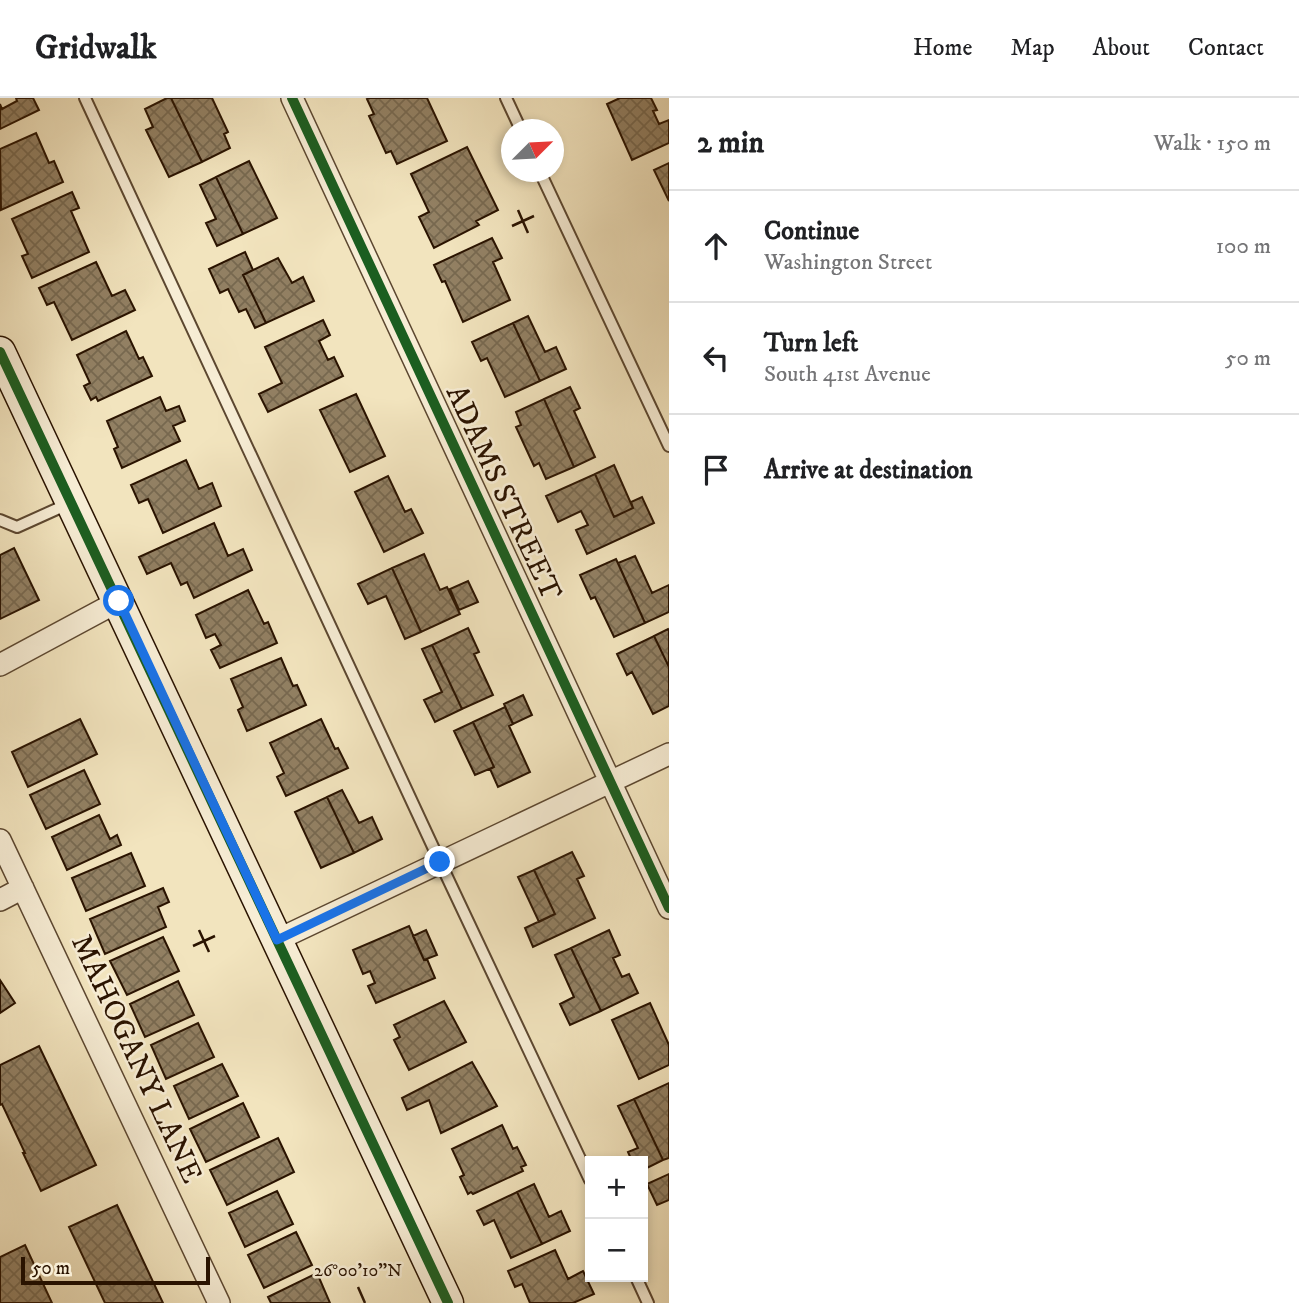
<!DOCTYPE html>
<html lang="en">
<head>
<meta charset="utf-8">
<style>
	body { margin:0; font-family:"IM FELL DW Pica",serif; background:#f6f6f6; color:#202124 }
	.controls { position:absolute; right:21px; bottom:21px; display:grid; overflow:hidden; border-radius:0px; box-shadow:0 4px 10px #0003 }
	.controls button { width:63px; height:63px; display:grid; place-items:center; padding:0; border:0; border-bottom:2px solid #e0e0e0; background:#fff; color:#202124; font:35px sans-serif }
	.compass { position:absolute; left:501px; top:21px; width:63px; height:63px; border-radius:50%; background:#fff; box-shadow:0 4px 10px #0003; rotate:66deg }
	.scale { position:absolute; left:21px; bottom:18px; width:189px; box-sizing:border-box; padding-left:7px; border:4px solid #2a1300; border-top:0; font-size:19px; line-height:24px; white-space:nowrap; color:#2a1300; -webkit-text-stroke:5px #f7edd5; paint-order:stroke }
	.stop { position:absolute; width:21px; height:21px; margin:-16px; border:5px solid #1a73e8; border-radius:50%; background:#fff }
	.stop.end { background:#1a73e8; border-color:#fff; box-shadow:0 2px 7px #0008 }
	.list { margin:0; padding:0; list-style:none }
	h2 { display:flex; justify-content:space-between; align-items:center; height:91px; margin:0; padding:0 28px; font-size:30px }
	h2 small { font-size:23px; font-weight:400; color:#757577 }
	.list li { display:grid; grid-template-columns:46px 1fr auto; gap:21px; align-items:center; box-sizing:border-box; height:112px; padding:0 28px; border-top:2px solid #e0e0e0 }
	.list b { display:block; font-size:26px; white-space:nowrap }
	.list p { margin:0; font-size:23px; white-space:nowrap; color:#757577 }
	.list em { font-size:23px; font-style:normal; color:#757577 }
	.icon { flex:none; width:38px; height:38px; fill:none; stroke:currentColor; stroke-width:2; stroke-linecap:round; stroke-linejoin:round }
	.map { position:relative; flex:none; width:669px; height:1205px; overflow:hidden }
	header { display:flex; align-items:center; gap:42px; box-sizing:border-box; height:98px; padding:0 35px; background:#fff; border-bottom:2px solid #e0e0e0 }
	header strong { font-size:33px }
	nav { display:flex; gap:38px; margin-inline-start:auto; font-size:24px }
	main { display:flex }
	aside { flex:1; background:#fff }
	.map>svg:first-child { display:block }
	.building { fill:url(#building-cross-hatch); stroke:#2a1300; stroke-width:2 }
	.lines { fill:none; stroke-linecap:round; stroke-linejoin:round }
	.lane-casing { stroke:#5c4730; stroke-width:14 }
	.street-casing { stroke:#5c4730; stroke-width:24 }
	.secondary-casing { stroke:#2a1300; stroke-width:33 }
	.lane { stroke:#f7edd5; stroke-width:10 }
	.street { stroke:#f7edd5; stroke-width:21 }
	.secondary { stroke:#f7edd5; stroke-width:30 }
	.cycleway-casing { stroke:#f7edd5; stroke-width:15 }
	.cycleway { stroke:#1b5e20; stroke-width:10 }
	.route { stroke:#1a73e8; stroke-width:9 }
	.ticks { fill:none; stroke:#2a1300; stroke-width:2.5 }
	.labels { text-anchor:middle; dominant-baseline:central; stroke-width:5; stroke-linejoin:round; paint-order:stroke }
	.street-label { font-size:30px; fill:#2a1300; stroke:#f7edd5 }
	.ticks-label { font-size:18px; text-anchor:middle; fill:#2a1300; stroke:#f7edd5; stroke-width:5; stroke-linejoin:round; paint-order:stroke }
</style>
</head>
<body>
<header>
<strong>Gridwalk</strong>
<nav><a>Home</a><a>Map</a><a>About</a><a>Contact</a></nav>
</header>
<main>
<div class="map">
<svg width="669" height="1205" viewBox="0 0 669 1205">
	<defs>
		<pattern id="building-cross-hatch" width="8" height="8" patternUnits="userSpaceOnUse" patternTransform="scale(1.75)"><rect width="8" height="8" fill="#928063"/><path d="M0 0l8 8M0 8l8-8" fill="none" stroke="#77684f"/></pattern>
	</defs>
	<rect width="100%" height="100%" fill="#f2e4be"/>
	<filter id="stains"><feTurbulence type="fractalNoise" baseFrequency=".00286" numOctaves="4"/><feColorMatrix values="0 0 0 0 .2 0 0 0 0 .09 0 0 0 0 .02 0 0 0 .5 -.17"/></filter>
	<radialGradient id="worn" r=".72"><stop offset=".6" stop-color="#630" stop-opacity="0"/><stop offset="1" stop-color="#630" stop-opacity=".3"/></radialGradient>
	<!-- building -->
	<path class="building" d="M16,0h17l6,12 -39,19v-25l2,5 15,-8z
		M167,0h4l31,64 -33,15 -23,-47 7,-3 -8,-18z
		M171,0h41l16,34 -4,2 6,14 -28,14z
		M370,0h57l20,43 -50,23 -6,-13 -5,2 -17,-37 5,-2 -7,-15z
		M620,0h31l6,12 -4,1 6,13 10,-4v23l-37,17 -25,-56z
		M36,35l13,30 5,-2 9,21 -62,28 -1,-61z
		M467,49l31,63 -22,11 3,4 -45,23 -15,-31 10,-5 -18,-38z
		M249,63l28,57 -34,16 -27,-57z
		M669,65v38l-15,-31z
		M216,79l27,57 -26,12 -11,-23 10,-4 -16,-34z
		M72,94l7,16 -8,3 18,41 -57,26 -10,-22 6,-2 -16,-35z
		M492,140l10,20 -9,4 17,38 -47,22 -18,-41 -3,1 -8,-17z
		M245,154l8,18 -10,5 23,48 -11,5 -9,-19 -7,3 -11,-23 -8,4 -11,-24z
		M278,160l14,25 11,-6 11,24 -48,22 -23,-48z
		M96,164l16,34 13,-6 10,20 -63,30 -18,-38 -7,3 -8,-17z
		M528,218l17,36 11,-5 10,22 -26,12 -27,-58z
		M323,222l7,15 -11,6 9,19 6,-3 9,19 -75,36 -9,-18 23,-11 -17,-36z
		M513,225l27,58 -35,16 -18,-39 -6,3 -9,-19z
		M126,233l13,28 4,-2 9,19 -54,25 -2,-4 -5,3 -7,-14 6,-3 -13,-28z
		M570,289l10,21 -6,3 21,46 -21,10 -30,-68z
		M356,296l29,62 -35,16 -30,-62z
		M160,299l6,14 13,-5 6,15 -12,5 7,15 -58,27 -8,-19 4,-2 -11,-26z
		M544,301l30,68 -28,12 -7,-16 -5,3 -18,-39 5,-2 -5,-13z
		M186,362l13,29 13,-6 9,23 -58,27 -15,-34 -9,4 -8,-18z
		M614,367l19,43 -19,9 -19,-43z
		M595,376l19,43 19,-9 -2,-6 11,-5 12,26 -67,31 -11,-24 12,-5 -7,-14 -23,11 -12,-26z
		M388,378l17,36 6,-3 12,24 -39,19 -29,-60z
		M214,425l14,33 15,-7 9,21 -58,28 -7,-16 -6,3 -10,-22 -24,11 -8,-17z
		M14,450l25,52 -39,19v-64z
		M424,456l16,36 7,-3 13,27 -39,18 -29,-64z
		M635,458l17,37 17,-8v27l-24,11 -27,-60z
		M616,461l29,64 -31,14 -19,-40 -4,2 -11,-24z
		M392,470l29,64 -16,7 -19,-43 -18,8 -10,-20z
		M468,483l10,21 -19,8 -9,-21z
		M248,492l16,34 4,-2 9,21 -57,25 -9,-18 10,-5 -6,-11 -9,4 -10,-23z
		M468,530l11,24 -5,2 19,41 -31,14 -30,-64z
		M668,531l1,2v36l-15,-31z
		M654,538l15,31v39l-16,8 -21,-42 -5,3 -10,-21z
		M432,547l30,64 -27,13 -11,-22 18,-8 -20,-43z
		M281,560l12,28 4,-1 9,20 -59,26 -9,-21 5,-3 -12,-28z
		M523,597l9,20 -19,9 -9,-20z
		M505,609l8,17 -4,2 21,46 -32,15 -8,-18 4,-2 -21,-45z
		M80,621l17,35 -69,33 -16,-35z
		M321,621l14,30 3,-1 10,20 -62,28 -9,-19 7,-4 -14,-30z
		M473,624l21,45 -19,8 -21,-44z
		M84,672l16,34 -54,25 -16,-34z
		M342,692l17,33 13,-6 10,22 -28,14 -27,-56z
		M327,699l27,56 -33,15 -26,-56z
		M99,717l11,24 7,-4 4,10 -54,25 -15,-33z
		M572,754l12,24 -7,3 18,39 -62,29 -8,-19 30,-14 -21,-44z
		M131,755l14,33 -59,25 -14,-33z
		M534,772l21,44 -16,8 -21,-45z
		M163,790l6,14 -11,5 8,20 -61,27 -15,-35z
		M409,828l15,34 3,-1 8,19 -59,25 -8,-17 7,-3 -5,-12 -7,3 -10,-24z
		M426,832l11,25 -13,5 -11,-24z
		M609,832l11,25 -7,3 9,19 7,-3 9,19 -37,18 -30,-63z
		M163,839l16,34 -52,24 -17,-34z
		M571,850l30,63 -31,14 -10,-21 14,-7 -19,-42z
		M0,882l15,23 -15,10z
		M178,883l16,34 -49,22 -15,-33z
		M444,903l22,41 -57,28 -15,-30 6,-3 -6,-12z
		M650,905l19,42v20l-30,14 -27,-59z
		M198,925l16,34 -48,22 -15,-34z
		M39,948l57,119 -55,26 -18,-38h2l-23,-49 -2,1v-40z
		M472,964l25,44 -56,27 -12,-33 -22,10 -5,-12z
		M222,966l16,32 -49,23 -15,-33z
		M669,985v75l-6,2 -29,-61z
		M634,1001l29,61 -20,10v-9h-11l-4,-9 10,-4 -20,-42z
		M243,1005l16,34 -53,25 -16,-33z
		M502,1027l11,24 4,-2 9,18 -5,2 2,4 -50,23 -2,-2 -3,2 -8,-17 4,-2 -12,-26z
		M278,1040l16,34 -67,33 -17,-35z
		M669,1076v26l-12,5 -10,-21z
		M534,1086l15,33 12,-6 9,20 -28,13 -25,-52z
		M277,1093l16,33 -48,23 -16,-34z
		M517,1094l25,52 -31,14 -17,-38 -10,5 -7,-14z
		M117,1107l46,98h-58l-36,-76z
		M296,1134l16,33 -48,23 -16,-33z
		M25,1147l27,58h-52v-46z
		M555,1152l13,29 15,-8 11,23 -21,9h-43l-8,-19 -7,3 -7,-16z
		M317,1175l13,30h-59l-3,-6z"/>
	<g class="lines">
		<defs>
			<path id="lane" d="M85,0l355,764 150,318
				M506,0l15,32
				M540,74l129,274
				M0,422l17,7 51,-23
				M636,1179l12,26"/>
			<path id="street" d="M292,0l377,810
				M0,567l119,-64
				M0,742l219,463
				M0,802l23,-12
				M277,842l392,-186"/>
			<path id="secondary" d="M0,254l448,951"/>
		</defs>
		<!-- lane casing -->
		<use href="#lane" class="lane-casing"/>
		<!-- street casing -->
		<use href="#street" class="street-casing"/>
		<!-- secondary casing -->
		<use href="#secondary" class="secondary-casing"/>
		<!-- lane -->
		<use href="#lane" class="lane"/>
		<!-- street -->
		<use href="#street" class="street"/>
		<!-- secondary -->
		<use href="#secondary" class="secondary"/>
		<defs>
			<path id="cycleway" d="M292,0l377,810
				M0,254l448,951"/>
		</defs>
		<!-- cycleway casing -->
		<use href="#cycleway" class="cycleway-casing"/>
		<!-- cycleway -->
		<use href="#cycleway" class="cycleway"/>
	</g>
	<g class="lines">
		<!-- route -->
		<path class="route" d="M119,503l158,339 163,-78"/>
	</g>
	<!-- ticks -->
	<path class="ticks" d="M518,112l10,23M512,128l22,-10M199,832l10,22M193,848l22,-10M358,1189l7,16"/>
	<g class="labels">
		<!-- street labels -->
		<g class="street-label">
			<text transform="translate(503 395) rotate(65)">ADAMS STREET</text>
			<text transform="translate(136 961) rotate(65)">MAHOGANY LANE</text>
		</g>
	</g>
	<g class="ticks-label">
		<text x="358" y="1178">26°00'10"N</text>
	</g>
	<rect width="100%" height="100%" filter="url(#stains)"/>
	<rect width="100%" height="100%" fill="url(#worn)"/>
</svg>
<div class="controls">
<button>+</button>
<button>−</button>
</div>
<svg class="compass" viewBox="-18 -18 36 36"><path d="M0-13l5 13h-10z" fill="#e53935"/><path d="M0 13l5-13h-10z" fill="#757577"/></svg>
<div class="scale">50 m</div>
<div class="stop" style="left:119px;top:503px"></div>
<div class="stop end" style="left:440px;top:764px"></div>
</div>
<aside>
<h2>2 min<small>Walk · 150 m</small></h2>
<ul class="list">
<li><svg class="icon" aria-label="ahead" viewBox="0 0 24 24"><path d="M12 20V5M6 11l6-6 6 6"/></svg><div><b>Continue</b><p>Washington Street</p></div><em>100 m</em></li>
<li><svg class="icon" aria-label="left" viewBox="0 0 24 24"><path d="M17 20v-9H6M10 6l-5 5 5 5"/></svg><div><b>Turn left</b><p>South 41st Avenue</p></div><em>50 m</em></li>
<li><svg class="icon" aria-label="arrive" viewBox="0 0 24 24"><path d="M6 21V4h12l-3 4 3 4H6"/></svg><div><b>Arrive at destination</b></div></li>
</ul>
</aside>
</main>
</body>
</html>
